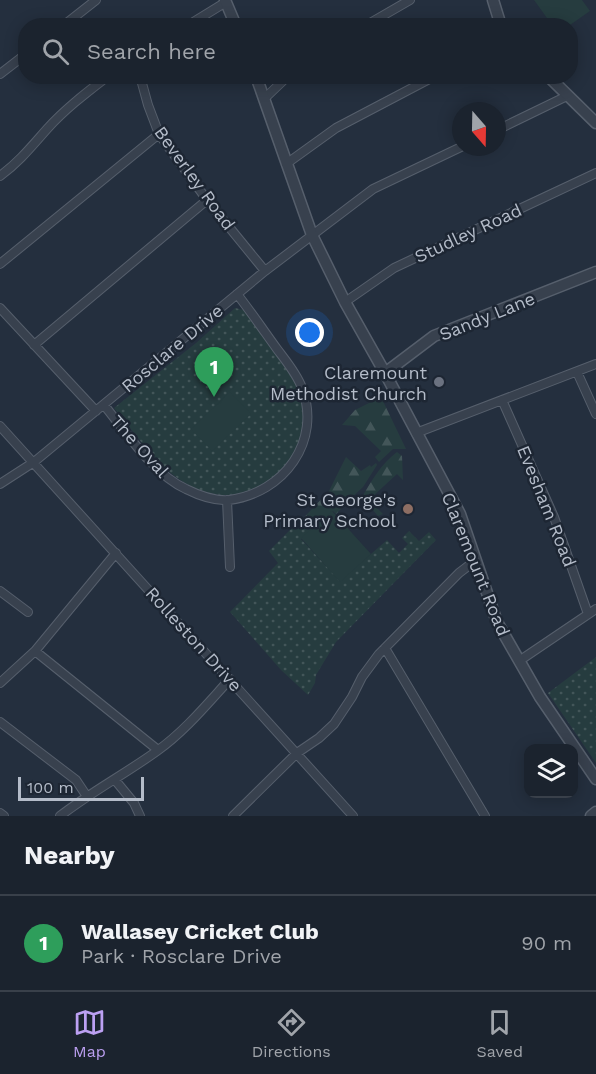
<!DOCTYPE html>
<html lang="en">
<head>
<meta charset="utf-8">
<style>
	body { margin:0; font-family:"Work Sans",sans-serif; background:#242b36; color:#f1f3f6 }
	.controls { position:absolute; right:18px; bottom:18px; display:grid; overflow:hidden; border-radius:12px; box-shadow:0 3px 15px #0003 }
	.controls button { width:54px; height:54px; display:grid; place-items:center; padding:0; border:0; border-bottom:2px solid #39404a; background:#1b232e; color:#f1f3f6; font:30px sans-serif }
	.compass { position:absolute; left:452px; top:102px; width:54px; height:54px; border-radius:50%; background:#1b232e; box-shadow:0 3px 15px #0003; rotate:160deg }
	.scale { position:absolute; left:18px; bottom:15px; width:126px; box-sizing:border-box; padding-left:6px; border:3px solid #b4bcc9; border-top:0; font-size:16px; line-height:21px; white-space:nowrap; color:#b4bcc9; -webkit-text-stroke:4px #1d2633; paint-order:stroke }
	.you { position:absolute; left:310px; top:333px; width:21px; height:21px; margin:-15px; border:4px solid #fff; border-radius:50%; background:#1a73e8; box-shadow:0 0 0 9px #1a73e833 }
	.badge { display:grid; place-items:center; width:39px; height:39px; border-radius:50%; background:#bca0f2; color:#fff; font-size:20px; font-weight:700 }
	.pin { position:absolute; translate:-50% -50px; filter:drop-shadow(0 2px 3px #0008) }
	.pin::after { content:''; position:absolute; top:32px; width:21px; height:18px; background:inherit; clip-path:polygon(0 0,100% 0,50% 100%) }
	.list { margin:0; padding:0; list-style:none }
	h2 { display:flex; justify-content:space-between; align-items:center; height:78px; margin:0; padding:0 24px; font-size:26px }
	h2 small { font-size:20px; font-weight:400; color:#a0a4aa }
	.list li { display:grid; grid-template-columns:39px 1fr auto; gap:18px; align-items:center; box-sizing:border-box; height:96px; padding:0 24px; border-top:2px solid #39404a }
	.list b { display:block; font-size:22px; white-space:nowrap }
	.list p { margin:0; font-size:20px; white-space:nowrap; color:#a0a4aa }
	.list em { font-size:20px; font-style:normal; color:#a0a4aa }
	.icon { flex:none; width:33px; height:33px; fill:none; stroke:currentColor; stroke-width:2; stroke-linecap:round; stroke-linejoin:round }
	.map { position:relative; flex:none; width:596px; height:816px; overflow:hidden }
	.search { position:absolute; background:#1b232e; box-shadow:0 3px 15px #0003; left:18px; right:18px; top:18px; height:66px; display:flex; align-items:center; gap:15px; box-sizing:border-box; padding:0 21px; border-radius:24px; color:#a0a4aa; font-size:22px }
	.sheet { height:174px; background:#1b232e }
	nav { display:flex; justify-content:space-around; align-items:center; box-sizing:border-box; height:84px; border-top:2px solid #39404a; background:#1b232e; font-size:16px; color:#a0a4aa }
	nav a { display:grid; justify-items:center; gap:3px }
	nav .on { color:#bca0f2 }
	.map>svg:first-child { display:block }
	.forest { fill:url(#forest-firs) }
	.park { fill:url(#park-dots) }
	.pitch { fill:#263c3f }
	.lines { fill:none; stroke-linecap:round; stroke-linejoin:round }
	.minor-casing { stroke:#565f6c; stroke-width:10 }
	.tertiary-casing { stroke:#565f6c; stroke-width:13 }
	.minor { stroke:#38414e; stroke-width:8 }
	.tertiary { stroke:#38414e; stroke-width:10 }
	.worship-dot { fill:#6b7280; stroke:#1d2633; stroke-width:2 }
	.education-dot { fill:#8d6e63; stroke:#1d2633; stroke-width:2 }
	.labels { text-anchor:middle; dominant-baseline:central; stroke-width:5; stroke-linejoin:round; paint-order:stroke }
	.street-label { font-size:18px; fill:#b4bcc9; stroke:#1d2633 }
	.poi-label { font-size:18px; fill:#b4bcc9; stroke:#1d2633; text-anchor:end }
</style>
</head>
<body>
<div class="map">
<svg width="596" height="816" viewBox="0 0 596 816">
	<defs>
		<pattern id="forest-firs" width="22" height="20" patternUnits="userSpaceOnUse" patternTransform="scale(1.5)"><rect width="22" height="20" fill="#263c3f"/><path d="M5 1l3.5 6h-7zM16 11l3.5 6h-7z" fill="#435659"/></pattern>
		<pattern id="park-dots" width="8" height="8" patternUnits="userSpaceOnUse" patternTransform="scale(1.5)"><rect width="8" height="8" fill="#263c3f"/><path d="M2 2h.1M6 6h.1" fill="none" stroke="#435659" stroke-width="1.8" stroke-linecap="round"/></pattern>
	</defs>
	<rect width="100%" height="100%" fill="#242f3e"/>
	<!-- forest -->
	<path class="forest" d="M381,397l25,52h-13l-14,13 -4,-5 6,-6 -26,-25 -13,-1 13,-15z
		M397,452l5,4 1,24 -6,-6 -25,23 6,7 -2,3 7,7 -5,2 -16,-19c10,-17 19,-33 35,-45z
		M346,457l15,14 9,-6 1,2 5,-4 1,2 -14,22 -12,11 -4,-2 -6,6 3,4 -8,8 -3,-3 -31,28 -9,-10 36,-38z"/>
	<!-- park -->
	<path class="park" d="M235,308l9,2c14,19 48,58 55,79 23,70 -46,132 -112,95 -29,-16 -52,-51 -73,-76l82,-65z
		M301,519l10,10 -10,10 39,42 47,-41 12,13 9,-9 -6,-6 7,-7 10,10 10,-9 7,8 -100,102 -20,33 -1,8 -7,12 -27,-25 -51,-58 48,-49 -9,-12z
		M596,657v106l-48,-70z"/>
	<!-- pitch -->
	<path class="pitch" d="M534,0h48l8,11 -20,14h-18z
		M230,392l21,22 -39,37 -21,-22z
		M332,511l39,43 -31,28 -39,-44z"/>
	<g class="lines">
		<defs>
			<path id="minor" d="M63,26l33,-26
				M187,26l39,-24
				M365,26l45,-26
				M0,74l26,-20
				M140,76l8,29 11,29 48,66 58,71
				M265,98l23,-22
				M497,130l70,-34
				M286,164l50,-36 99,-52
				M0,176c19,-14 31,-29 47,-47 18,-20 39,-36 61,-53
				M0,264l159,-130
				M345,302l49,-34 202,-95
				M0,308l96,103
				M34,345l173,-145
				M577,372l19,42
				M502,400l52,117 34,97
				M104,405c22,27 50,70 82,84 12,6 29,12 43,11 55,-7 93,-59 73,-112 -5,-14 -16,-27 -25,-39 -13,-18 -26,-37 -40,-55
				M0,426l353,390
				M416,433l180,-69
				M0,484l34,-22 231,-191 108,-82 88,-42
				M227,500l3,67
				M0,591l28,21
				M385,648l100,168
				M35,651l123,99
				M519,661l77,-52
				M0,683l35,-32 81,-98
				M0,722l76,58 10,15
				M115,780l19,23 6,13
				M0,813l4,3
				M60,816c31,-24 65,-42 97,-65 28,-20 50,-47 73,-72
				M233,816l64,-63 22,-15 15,-14 18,-27 10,-20 17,-23 80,-81 17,-13"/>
			<path id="tertiary" d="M225,0l11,26
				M493,0l8,26
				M256,76l56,159 33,67 40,71 75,141 37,108 43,75 56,82
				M548,76l48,47
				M385,373l49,-37 162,-64
				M591,816l5,-4"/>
		</defs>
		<!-- minor casing -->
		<use href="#minor" class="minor-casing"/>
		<!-- tertiary casing -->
		<use href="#tertiary" class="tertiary-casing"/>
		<!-- minor -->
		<use href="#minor" class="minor"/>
		<!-- tertiary -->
		<use href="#tertiary" class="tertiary"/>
	</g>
	<!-- markers -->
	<circle class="worship-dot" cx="439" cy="382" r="6"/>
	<circle class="education-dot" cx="408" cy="509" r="6"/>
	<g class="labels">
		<!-- street labels -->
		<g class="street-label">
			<text transform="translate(195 178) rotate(54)">Beverley Road</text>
			<text transform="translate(468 233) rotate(-25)">Studley Road</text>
			<text transform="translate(487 316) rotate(-22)">Sandy Lane</text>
			<text transform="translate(172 348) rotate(-40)">Rosclare Drive</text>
			<text transform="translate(140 446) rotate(48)">The Oval</text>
			<text transform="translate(547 506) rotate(68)">Evesham Road</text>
			<text transform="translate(476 564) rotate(68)">Claremount Road</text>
			<text transform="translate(194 639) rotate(48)">Rolleston Drive</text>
		</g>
		<!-- poi labels -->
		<g class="poi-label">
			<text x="427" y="372">Claremount<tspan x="427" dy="21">Methodist Church</tspan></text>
			<text x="396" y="499">St George's<tspan x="396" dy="21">Primary School</tspan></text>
		</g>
	</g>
</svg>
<div class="controls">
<button><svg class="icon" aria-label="layers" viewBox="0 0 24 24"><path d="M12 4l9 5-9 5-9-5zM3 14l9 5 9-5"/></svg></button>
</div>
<svg class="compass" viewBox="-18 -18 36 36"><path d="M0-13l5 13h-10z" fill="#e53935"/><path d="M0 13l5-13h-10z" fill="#a0a4aa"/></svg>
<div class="scale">100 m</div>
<div class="you"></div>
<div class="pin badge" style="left:214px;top:397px;background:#2e9e5b">1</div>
<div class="search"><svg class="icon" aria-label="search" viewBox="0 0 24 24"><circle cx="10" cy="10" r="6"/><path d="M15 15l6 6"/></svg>Search here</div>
</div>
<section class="sheet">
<h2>Nearby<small></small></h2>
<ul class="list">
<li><span class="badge" style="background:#2e9e5b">1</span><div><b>Wallasey Cricket Club</b><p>Park · Rosclare Drive</p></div><em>90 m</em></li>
</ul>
</section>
<nav>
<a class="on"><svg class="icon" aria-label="map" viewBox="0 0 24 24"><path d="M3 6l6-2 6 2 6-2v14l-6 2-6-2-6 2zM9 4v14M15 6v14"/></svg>Map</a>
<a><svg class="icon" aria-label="directions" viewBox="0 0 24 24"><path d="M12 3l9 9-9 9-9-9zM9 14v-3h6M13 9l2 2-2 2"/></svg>Directions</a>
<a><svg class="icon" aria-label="saved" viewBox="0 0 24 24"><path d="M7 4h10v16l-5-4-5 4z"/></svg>Saved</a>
</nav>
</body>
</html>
